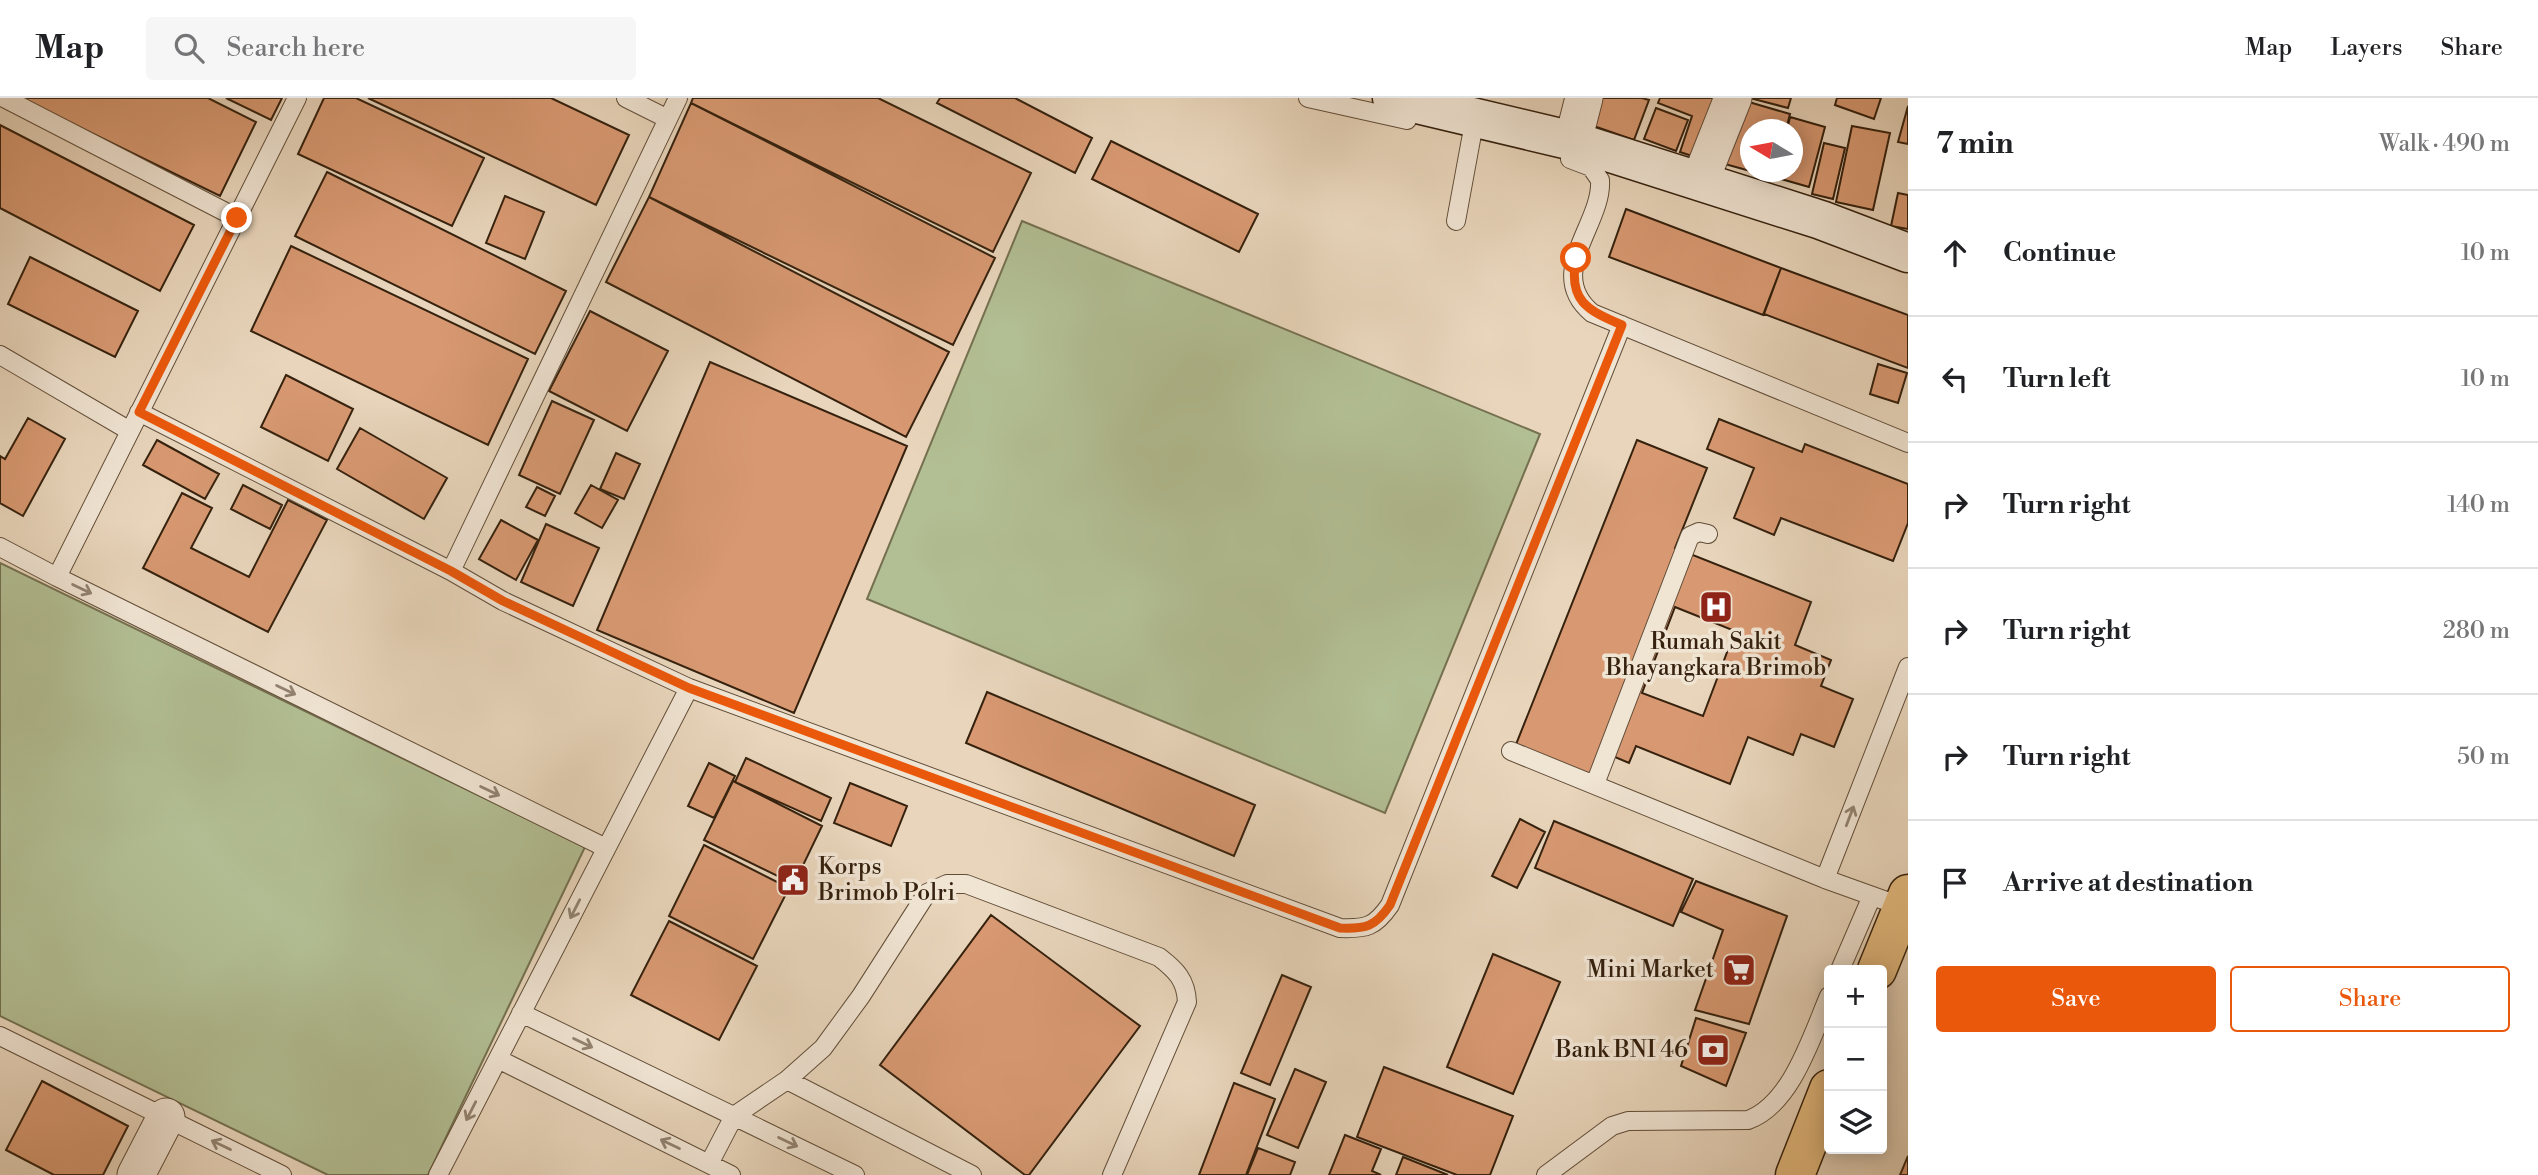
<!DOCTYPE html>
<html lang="en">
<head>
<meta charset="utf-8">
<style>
	body { margin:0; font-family:"Libre Bodoni",serif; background:#f6f6f6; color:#202124 }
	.controls { position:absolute; right:21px; bottom:21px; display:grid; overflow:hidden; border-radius:7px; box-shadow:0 4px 18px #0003 }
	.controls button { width:63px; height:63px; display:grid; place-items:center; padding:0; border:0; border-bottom:2px solid #e0e0e0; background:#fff; color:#202124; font:35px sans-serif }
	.compass { position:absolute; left:1740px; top:21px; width:63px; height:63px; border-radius:50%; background:#fff; box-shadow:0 4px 18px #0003; rotate:280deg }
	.stop { position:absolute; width:21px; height:21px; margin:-16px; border:5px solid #ea580c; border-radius:50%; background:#fff }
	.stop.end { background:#ea580c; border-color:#fff; box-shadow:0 2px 7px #0008 }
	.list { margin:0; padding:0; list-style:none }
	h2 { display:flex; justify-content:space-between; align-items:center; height:91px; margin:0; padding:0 28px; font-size:30px }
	h2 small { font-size:23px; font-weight:400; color:#757577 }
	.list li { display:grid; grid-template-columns:46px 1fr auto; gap:21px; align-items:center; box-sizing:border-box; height:126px; padding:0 28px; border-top:2px solid #e0e0e0 }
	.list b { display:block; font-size:26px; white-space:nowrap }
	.list em { font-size:23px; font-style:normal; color:#757577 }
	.actions { display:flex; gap:14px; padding:21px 28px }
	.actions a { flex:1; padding:16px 0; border:2px solid #ea580c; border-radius:7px; text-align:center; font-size:24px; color:#ea580c }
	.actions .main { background:#ea580c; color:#fff }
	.icon { flex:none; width:38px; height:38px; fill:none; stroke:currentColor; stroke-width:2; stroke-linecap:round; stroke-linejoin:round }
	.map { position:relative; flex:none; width:1908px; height:1077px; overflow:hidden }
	header { display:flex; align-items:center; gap:42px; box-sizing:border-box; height:98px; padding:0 35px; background:#fff; border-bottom:2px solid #e0e0e0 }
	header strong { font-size:33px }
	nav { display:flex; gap:38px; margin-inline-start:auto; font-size:24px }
	.search { width:490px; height:63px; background:#f6f6f6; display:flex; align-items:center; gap:18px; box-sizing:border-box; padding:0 24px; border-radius:7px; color:#757577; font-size:26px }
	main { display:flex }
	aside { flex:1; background:#fff }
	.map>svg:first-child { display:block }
	.green { fill:#b2be93; stroke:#747050; stroke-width:2 }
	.building { fill:#d89972; stroke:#35210e; stroke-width:2; fill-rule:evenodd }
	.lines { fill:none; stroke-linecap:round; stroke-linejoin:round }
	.lane-casing { stroke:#624e39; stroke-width:20 }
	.street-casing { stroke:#624e39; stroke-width:39 }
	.secondary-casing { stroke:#35210e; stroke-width:41 }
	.primary-casing { stroke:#35210e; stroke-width:41 }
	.lane { stroke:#f0e4d3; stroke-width:18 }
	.street { stroke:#f0e4d3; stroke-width:37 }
	.secondary { stroke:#f0e4d3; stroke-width:38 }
	.primary { stroke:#e4ba7e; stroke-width:38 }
	.oneway { stroke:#928270 }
	.route { stroke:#ea580c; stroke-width:9 }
	.labels { text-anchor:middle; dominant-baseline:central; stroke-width:7; stroke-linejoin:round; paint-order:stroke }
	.poi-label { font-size:23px; fill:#35210e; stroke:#f0e4d3; text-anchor:end }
</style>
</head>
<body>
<header>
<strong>Map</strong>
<div class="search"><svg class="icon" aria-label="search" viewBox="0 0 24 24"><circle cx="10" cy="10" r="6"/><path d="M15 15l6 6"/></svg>Search here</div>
<nav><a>Map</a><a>Layers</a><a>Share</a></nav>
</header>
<main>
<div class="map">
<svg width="1908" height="1077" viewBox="0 0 1908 1077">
	<rect width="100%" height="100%" fill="#e8d5bb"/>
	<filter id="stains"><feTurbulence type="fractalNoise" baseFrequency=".00286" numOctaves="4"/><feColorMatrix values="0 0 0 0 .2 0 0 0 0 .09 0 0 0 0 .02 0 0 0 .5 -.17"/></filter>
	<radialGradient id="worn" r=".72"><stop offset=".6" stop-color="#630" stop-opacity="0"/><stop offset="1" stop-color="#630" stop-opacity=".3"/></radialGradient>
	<!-- green -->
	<path class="green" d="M1022,123l518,213 -155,379 -518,-214z
		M0,465l585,284 -157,328h-100l-328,-159z"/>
	<!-- building -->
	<path class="building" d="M20,0h188l48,24 -36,74z
		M226,0h56l-11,22z
		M324,0h32l128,60 -32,68 -154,-72z
		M368,0h183l78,37 -33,70z
		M693,0h185l153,75 -38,79 -302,-149z
		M940,0h75l77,40 -17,35 -138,-70z
		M1594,0h48l7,2 -15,40 -49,-17z
		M1660,0h66l-22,62 -24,-8 12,-36 -34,-13z
		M1750,0h41l-3,10z
		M1837,0h44l-7,21 -39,-14z
		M1742,2l48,14 -4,16h-36v41l-25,-7z
		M691,5l304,155 -42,87 -304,-148z
		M1908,8v38l-10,-2z
		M1656,10l32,12 -12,31 -32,-12z
		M1790,19l35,10 -16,60 -35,-10 2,-5h16v-42h-5z
		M0,27l194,100 -34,66 -160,-83z
		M1852,28l38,7 -17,77 -37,-8z
		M1111,43l147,73 -19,38 -147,-73z
		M1824,45l21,5 -12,51 -21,-5z
		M327,74l239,119 -31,63 -240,-118z
		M1754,74h20l-1,5z
		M1898,95l10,2v34l-17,-3z
		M505,98l39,16 -19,47 -39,-16z
		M649,99l300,155 -43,85 -300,-155z
		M1626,111l155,59 -18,47 -154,-58z
		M291,148l237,113 -40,86 -237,-114z
		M30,159l108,54 -23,46 -107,-53z
		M1781,170l127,47v53l-144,-54z
		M590,213l78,40 -41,80 -78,-40z
		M710,264l197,84 -113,267 -197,-83z
		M1878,266l29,9 -9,30 -28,-9z
		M286,277l67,34 -25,52 -67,-34z
		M552,303l42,19 -34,74 -41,-19z
		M28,320l37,21 -42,77 -23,-13v-47l5,3z
		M1719,321l83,33 3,-8 103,40v39l-15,38 -112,-43 -7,17 -40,-17 20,-50 -47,-19z
		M360,330l87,50 -23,41 -87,-50z
		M157,342l62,34 -14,25 -62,-34z
		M1637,342l70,28 -32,80 136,54 -16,43 36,15 -10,26 32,13 -19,48 -33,-13 -8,21 -45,-18 -18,47 -94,-38 -7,17 -28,-12 -10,26 -76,-30zM1675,509l60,24 -32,85 -61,-23z
		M616,355l24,11 -16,35 -24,-10z
		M243,387l39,20 -12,24 -39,-20z
		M591,387l27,15 -16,28 -27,-15z
		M537,389l18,9 -10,20 -19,-9z
		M182,395l30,15 -21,40 58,29 39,-77 39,20 -59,112 -125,-64z
		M501,422l37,20 -22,40 -37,-21z
		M546,426l53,24 -26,58 -52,-24z
		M987,594l268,113 -21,51 -268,-113z
		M746,660l85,40 -10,23 -86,-39z
		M709,665l26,13 -21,42 -26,-12z
		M733,683l89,45 -28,58 -90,-44z
		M850,685l57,23 -16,40 -57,-23z
		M1520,721l25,13 -28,56 -25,-12z
		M1554,723l139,58 -20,47 -138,-58z
		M704,747l85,43 -36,71 -84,-43z
		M1696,783l91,35 -38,108 -54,-14 28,-80 -42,-18z
		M991,817l149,111 -111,149h-4l-145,-110z
		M669,823l88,45 -38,74 -88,-45z
		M1493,856l67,28 -47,112 -66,-27z
		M1282,877l29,12 -41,98 -29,-12z
		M1696,920l50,15 -20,53 -45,-20z
		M1384,969l129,49 -23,59h-33l-100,-38z
		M1295,971l31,13 -28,66 -31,-13z
		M42,983l86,45 -25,49h-49l-48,-25z
		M1234,985l41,16 -29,76h-47z
		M1345,1037l36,14 -9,22 9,4h-52z
		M1258,1050l37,14 -5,13h-43z
		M1908,1058v19h-8z
		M1403,1059l45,18h-52z"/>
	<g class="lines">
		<defs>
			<path id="lane" d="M4,0l233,120
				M626,0l42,21
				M1308,0l99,22
				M1570,61l21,8 9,13c3,44 -56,93 -8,133l316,130
				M1456,123l16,-87
				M0,257l130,76
				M139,314l312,159 52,30 186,87 651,240c26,1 35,-1 50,-23l232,-580
				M0,449l57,30 549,271
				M451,473l227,-473
				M57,479l240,-479
				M1511,653l314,128 78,28
				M1595,686l95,-248 9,-4 9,2
				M1825,781l83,-212
				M1840,872l32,-74
				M521,915l334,162
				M0,938l282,139
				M498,961l233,116
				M787,982l185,95
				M709,1066l25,-48 53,-36 36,-32 38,-52 66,-103 20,-9h19l193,73c17,13 27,23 28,45l-75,173
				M438,1077l251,-487
				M1546,1077l66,-49 16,-5 120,-1c43,-15 64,-84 81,-124"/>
			<path id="street" d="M1573,43l11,-43
				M1700,83l33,-83
				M136,1077l30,-58"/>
			<path id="secondary" d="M1392,0l181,43 248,79 87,33"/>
			<path id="primary" d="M1877,872l31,-76
				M1795,1077l34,-86"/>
		</defs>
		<!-- lane casing -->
		<use href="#lane" class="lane-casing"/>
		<!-- street casing -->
		<use href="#street" class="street-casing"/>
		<!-- secondary casing -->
		<use href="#secondary" class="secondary-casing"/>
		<!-- primary casing -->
		<use href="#primary" class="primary-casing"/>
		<!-- lane -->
		<use href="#lane" class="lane"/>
		<!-- street -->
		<use href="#street" class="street"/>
		<!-- secondary -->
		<use href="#secondary" class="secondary"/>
		<!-- primary -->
		<use href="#primary" class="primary"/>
	</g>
	<!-- one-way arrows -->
	<defs><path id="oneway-shaft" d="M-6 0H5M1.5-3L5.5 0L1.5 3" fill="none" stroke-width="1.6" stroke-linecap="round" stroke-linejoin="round" transform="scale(1.75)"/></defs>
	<g class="oneway">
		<use href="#oneway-shaft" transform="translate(82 491) rotate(26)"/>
		<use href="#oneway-shaft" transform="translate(286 592) rotate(26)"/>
		<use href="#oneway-shaft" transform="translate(490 693) rotate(26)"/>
		<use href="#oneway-shaft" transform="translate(1850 718) rotate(-69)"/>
		<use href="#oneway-shaft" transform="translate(575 811) rotate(117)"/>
		<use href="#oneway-shaft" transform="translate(583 945) rotate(26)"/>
		<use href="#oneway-shaft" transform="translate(471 1013) rotate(117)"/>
		<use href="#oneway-shaft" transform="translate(788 1044) rotate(26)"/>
		<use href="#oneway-shaft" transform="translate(670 1046) rotate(-154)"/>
		<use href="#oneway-shaft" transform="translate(221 1047) rotate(-154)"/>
	</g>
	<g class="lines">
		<!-- route -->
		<path class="route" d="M237,120l-98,194 312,159 52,30 186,87 651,240c26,1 35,-1 50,-23l232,-580c-35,-15 -54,-24 -46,-67"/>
	</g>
	<!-- icons -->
	<defs>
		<symbol id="hospital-square" viewBox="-11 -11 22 22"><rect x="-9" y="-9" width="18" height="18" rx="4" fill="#8f2418" stroke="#f0e4d3"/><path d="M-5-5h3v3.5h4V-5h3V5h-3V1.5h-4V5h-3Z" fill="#fff"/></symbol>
		<symbol id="civic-square" viewBox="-11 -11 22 22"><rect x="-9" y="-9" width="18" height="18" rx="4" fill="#8f2418" stroke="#f0e4d3"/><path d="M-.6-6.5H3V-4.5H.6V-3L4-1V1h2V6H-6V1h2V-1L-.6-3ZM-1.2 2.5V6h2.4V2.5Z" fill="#fff"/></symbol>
		<symbol id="supermarket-square" viewBox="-11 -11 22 22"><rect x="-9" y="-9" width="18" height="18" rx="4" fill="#8f2418" stroke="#f0e4d3"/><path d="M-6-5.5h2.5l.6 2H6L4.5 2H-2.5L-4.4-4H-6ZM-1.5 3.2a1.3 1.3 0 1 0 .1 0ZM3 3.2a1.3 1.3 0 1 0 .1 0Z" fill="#fff"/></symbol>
		<symbol id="bank-square" viewBox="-11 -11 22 22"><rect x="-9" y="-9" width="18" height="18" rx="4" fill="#8f2418" stroke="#f0e4d3"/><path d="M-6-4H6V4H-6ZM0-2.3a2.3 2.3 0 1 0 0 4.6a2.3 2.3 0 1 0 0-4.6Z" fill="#fff"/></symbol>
	</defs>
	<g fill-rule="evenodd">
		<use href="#hospital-square" x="1697" y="490" width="38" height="38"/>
		<use href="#civic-square" x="774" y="763" width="38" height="38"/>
		<use href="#supermarket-square" x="1720" y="853" width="38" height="38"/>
		<use href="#bank-square" x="1694" y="933" width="38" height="38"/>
	</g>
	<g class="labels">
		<!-- poi labels -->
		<g class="poi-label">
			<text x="1716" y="544" text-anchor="middle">Rumah Sakit<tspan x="1716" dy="26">Bhayangkara Brimob</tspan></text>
			<text x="818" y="769" text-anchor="start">Korps<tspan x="818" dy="26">Brimob Polri</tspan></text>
			<text x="1714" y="872">Mini Market</text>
			<text x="1688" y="952">Bank BNI 46</text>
		</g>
	</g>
	<rect width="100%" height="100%" filter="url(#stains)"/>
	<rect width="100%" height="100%" fill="url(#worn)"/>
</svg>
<div class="controls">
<button>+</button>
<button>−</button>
<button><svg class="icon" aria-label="layers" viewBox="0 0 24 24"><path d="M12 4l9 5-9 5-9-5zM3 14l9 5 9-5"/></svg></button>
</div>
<svg class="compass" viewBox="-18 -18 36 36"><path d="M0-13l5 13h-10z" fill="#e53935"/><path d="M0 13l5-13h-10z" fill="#757577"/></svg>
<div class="stop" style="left:1576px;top:160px"></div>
<div class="stop end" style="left:237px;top:120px"></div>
</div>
<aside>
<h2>7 min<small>Walk · 490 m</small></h2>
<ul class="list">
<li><svg class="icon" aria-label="ahead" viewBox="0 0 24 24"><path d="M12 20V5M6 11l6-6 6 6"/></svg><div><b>Continue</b></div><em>10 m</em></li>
<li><svg class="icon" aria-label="left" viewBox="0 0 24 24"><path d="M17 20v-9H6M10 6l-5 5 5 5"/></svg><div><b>Turn left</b></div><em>10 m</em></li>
<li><svg class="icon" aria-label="right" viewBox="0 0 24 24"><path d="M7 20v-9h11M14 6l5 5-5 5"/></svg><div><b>Turn right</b></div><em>140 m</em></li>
<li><svg class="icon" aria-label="right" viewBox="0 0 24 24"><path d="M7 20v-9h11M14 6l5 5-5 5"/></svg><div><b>Turn right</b></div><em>280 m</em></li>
<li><svg class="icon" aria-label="right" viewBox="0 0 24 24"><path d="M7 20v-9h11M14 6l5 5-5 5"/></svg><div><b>Turn right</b></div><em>50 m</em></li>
<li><svg class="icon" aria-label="arrive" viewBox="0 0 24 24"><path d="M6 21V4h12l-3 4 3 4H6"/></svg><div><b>Arrive at destination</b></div></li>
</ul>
<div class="actions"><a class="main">Save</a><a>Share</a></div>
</aside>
</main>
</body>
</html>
